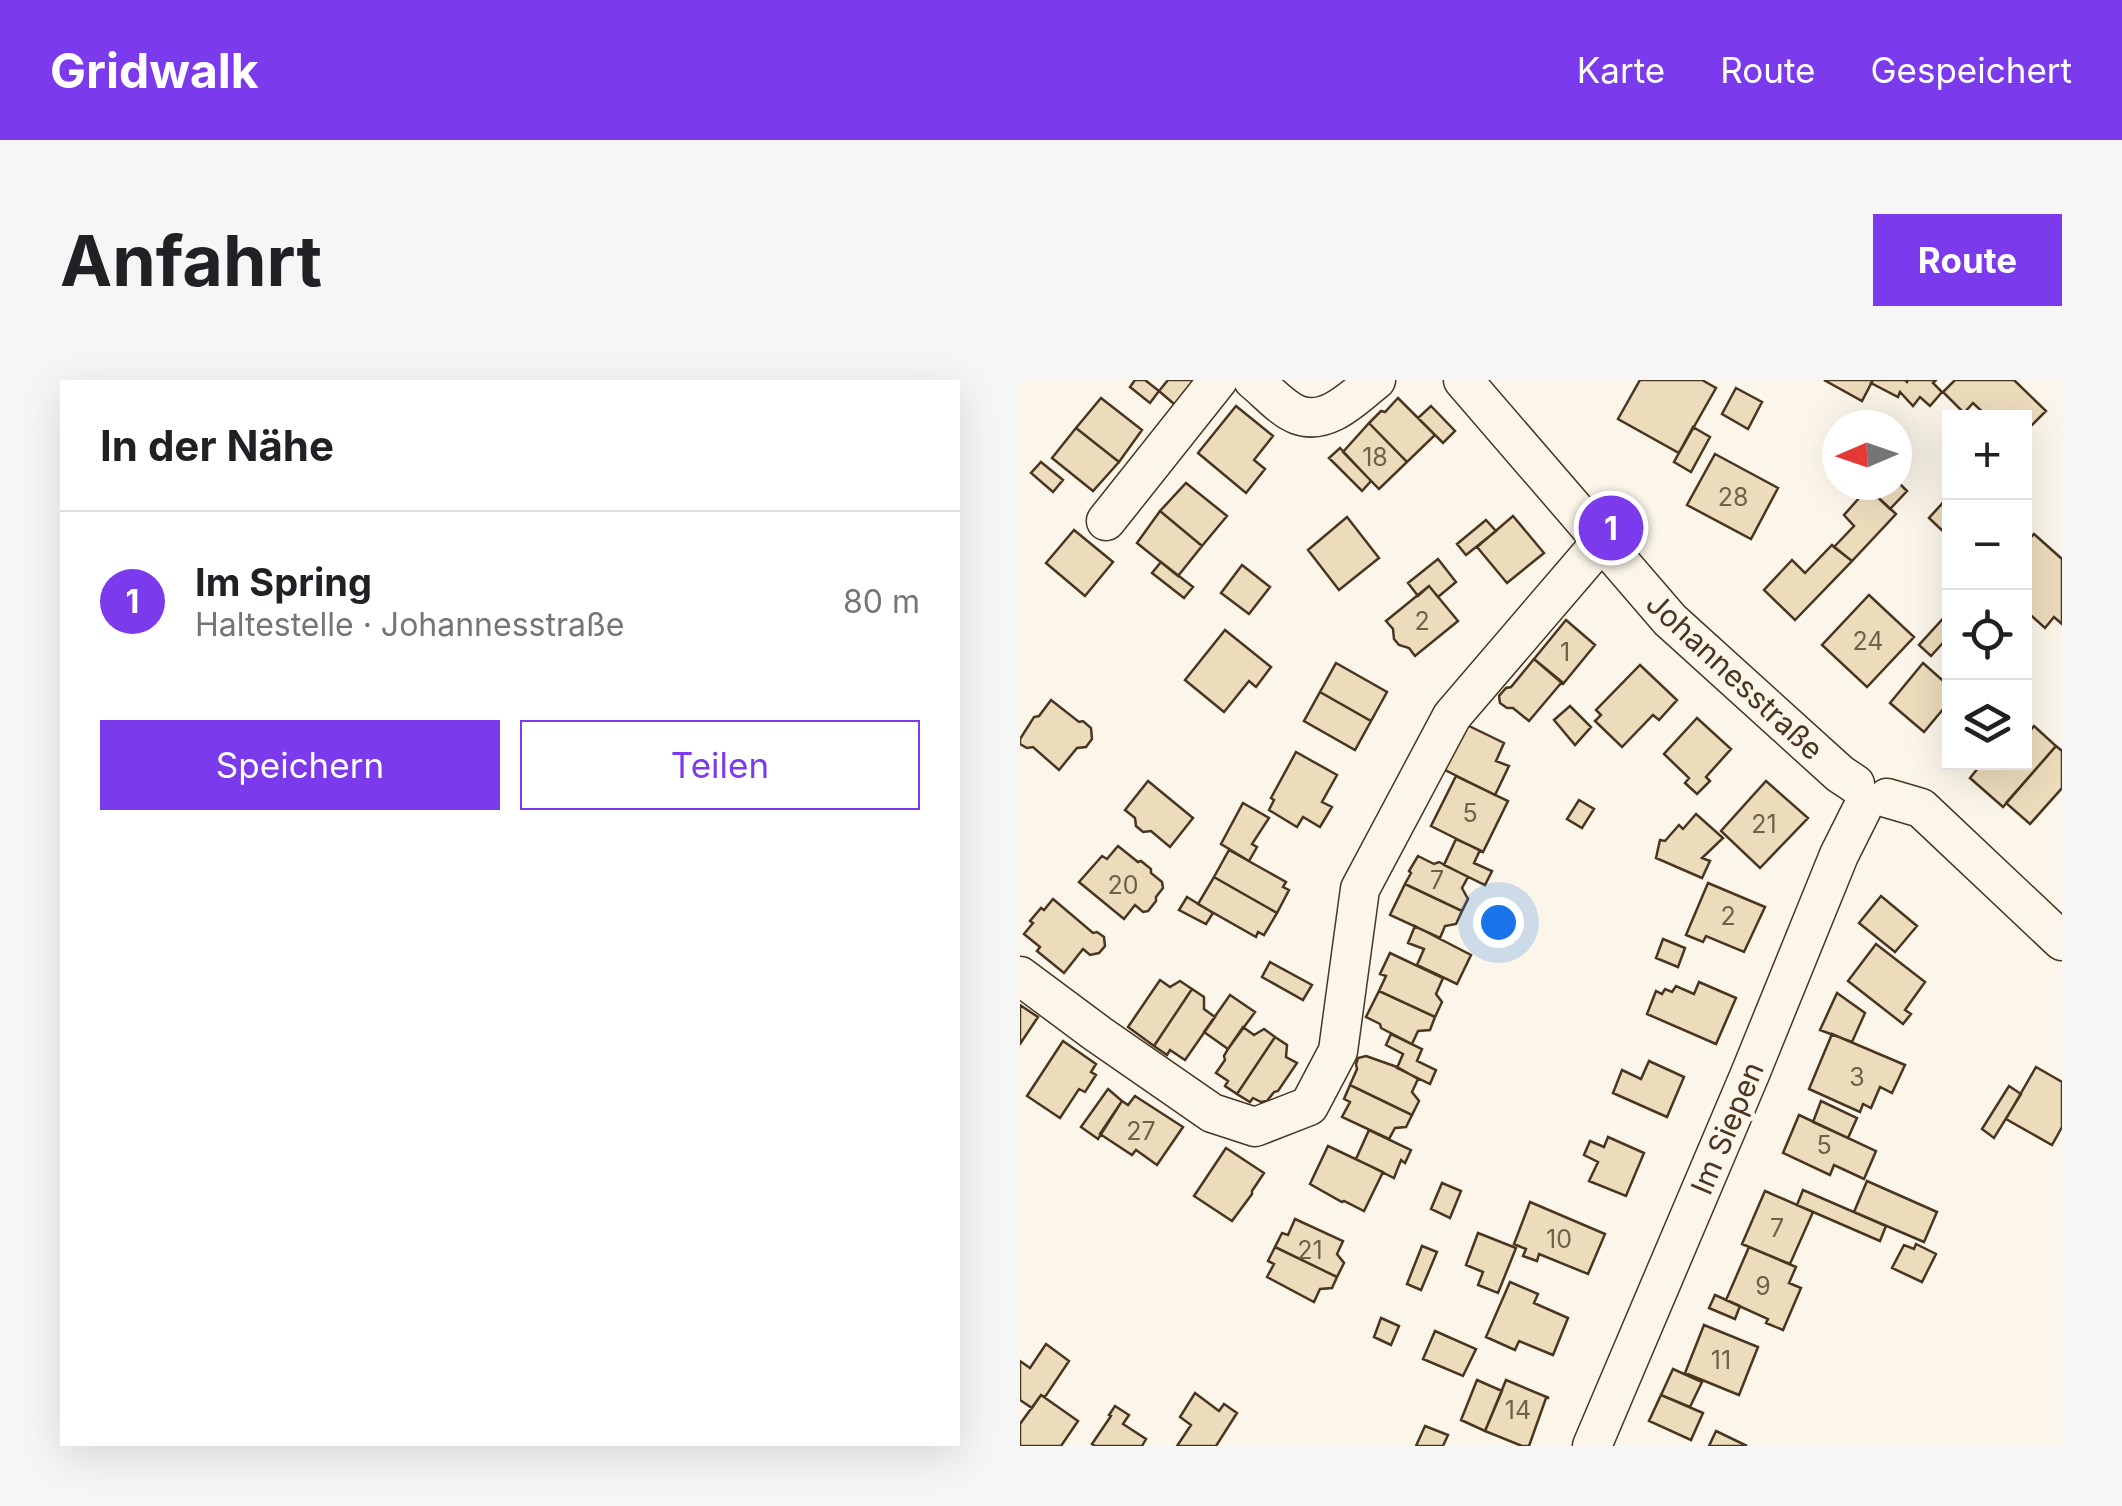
<!DOCTYPE html>
<html lang="de">
<head>
<meta charset="utf-8">
<style>
	body { margin:0; font-family:Inter,sans-serif; background:#f6f6f6; color:#202124 }
	.controls { position:absolute; right:30px; top:30px; display:grid; overflow:hidden; border-radius:0px; box-shadow:0 10px 40px #0002 }
	.controls button { width:90px; height:90px; display:grid; place-items:center; padding:0; border:0; border-bottom:2px solid #e0e0e0; background:#fff; color:#202124; font:50px sans-serif }
	.compass { position:absolute; left:802px; top:30px; width:90px; height:90px; border-radius:50%; background:#fff; box-shadow:0 10px 40px #0002; rotate:268deg }
	.you { position:absolute; left:478px; top:542px; width:35px; height:35px; margin:-25px; border:8px solid #fff; border-radius:50%; background:#1a73e8; box-shadow:0 0 0 15px #1a73e833 }
	.badge { display:grid; place-items:center; width:65px; height:65px; border-radius:50%; background:#7c3aed; color:#fff; font-size:32px; font-weight:700 }
	.pin { position:absolute; translate:-50% -50%; border:5px solid #fff; box-shadow:0 2px 10px #0006 }
	.list { margin:0; padding:0; list-style:none }
	h2 { display:flex; justify-content:space-between; align-items:center; height:130px; margin:0; padding:0 40px; font-size:42px }
	h2 small { font-size:32px; font-weight:400; color:#757577 }
	.list li { display:grid; grid-template-columns:65px 1fr auto; gap:30px; align-items:center; box-sizing:border-box; height:180px; padding:0 40px; border-top:2px solid #e0e0e0 }
	.list b { display:block; font-size:38px; white-space:nowrap }
	.list p { margin:0; font-size:32px; white-space:nowrap; color:#757577 }
	.list em { font-size:32px; font-style:normal; color:#757577 }
	.actions { display:flex; gap:20px; padding:30px 40px }
	.actions a { flex:1; padding:22px 0; border:2px solid #7c3aed; border-radius:0px; text-align:center; font-size:35px; color:#7c3aed }
	.actions .main { background:#7c3aed; color:#fff }
	.icon { flex:none; width:55px; height:55px; fill:none; stroke:currentColor; stroke-width:2; stroke-linecap:round; stroke-linejoin:round }
	.map { position:relative; flex:none; width:1042px; height:1066px; overflow:hidden; border-radius:0px }
	header { display:flex; align-items:center; gap:60px; box-sizing:border-box; height:140px; padding:0 50px; background:#7c3aed; color:#fff }
	header strong { font-size:48px }
	nav { display:flex; gap:55px; margin-inline-start:auto; font-size:35px }
	.intro { display:flex; align-items:center; justify-content:space-between; box-sizing:border-box; height:240px; padding:0 60px }
	h1 { margin:0; font-size:70px }
	.button { padding:25px 45px; border-radius:0px; background:#7c3aed; color:#fff; font-size:35px; font-weight:700 }
	main { display:flex; gap:60px; padding:0 60px }
	aside { flex:1; background:#fff; border-radius:0px; box-shadow:0 10px 40px #0002 }
	.map>svg:first-child { display:block }
	.building { fill:#ecdcbc; stroke:#4a3520; stroke-width:2.5 }
	.lines { fill:none; stroke-linecap:round; stroke-linejoin:round }
	.minor-casing { stroke:#4a3520; stroke-width:41 }
	.minor { stroke:#fbf6e9; stroke-width:38 }
	.labels { text-anchor:middle; dominant-baseline:central; stroke-width:8; stroke-linejoin:round; paint-order:stroke }
	.number-label { font-size:25px; fill:#725f47 }
	.street-label { font-size:30px; fill:#4a3520; stroke:#fbf6e9 }
</style>
</head>
<body>
<header>
<strong>Gridwalk</strong>
<nav><a>Karte</a><a>Route</a><a>Gespeichert</a></nav>
</header>
<div class="intro"><h1>Anfahrt</h1><a class="button">Route</a></div>
<main>
<aside>
<h2>In der Nähe<small></small></h2>
<ul class="list">
<li><span class="badge">1</span><div><b>Im Spring</b><p>Haltestelle · Johannesstraße</p></div><em>80 m</em></li>
</ul>
<div class="actions"><a class="main">Speichern</a><a>Teilen</a></div>
</aside>
<div class="map">
<svg width="1042" height="1066" viewBox="0 0 1042 1066">
	<rect width="100%" height="100%" fill="#fbf6e9"/>
	<!-- building -->
	<path class="building" d="M115,0h10l14,11 -9,12 -20,-16z
		M148,0h25l8,6 -20,24 -22,-19z
		M620,0h62l14,8 -37,65 -61,-34z
		M804,0h49l-11,21z
		M853,0h32l2,2 1,-2h28l-3,3 9,9 -12,14 -10,-9 -7,9 -13,-14 -2,5 -27,-14z
		M935,0h59l32,31 -22,22v-15h-35l-16,-15 -9,10 -21,-21z
		M716,8l26,14 -14,27 -26,-15z
		M81,18l41,32 -23,32 -43,-34z
		M378,18l37,37 -28,27 -38,-39 12,-12 4,1z
		M216,26l37,30 -19,24 11,9 -19,24 -48,-40z
		M411,26l24,25 -12,12 -25,-25z
		M349,43l38,39 -28,27 -36,-37z
		M673,47l17,10 -19,35 -17,-10z
		M56,48l43,34 -26,29 -41,-33z
		M320,68l31,33 -9,10 -33,-33z
		M695,74l63,34 -27,51 -64,-34z
		M21,82l22,18 -10,12 -22,-19z
		M877,101l10,10 -17,18 -22,-21 4,-3h25z
		M166,103l41,33 -25,30 -42,-35z
		M848,108l28,26 -44,47 -18,-14 20,-21 -10,-11z
		M928,117l1,1v39l-20,-19z
		M140,131l42,35 -24,30 -41,-33z
		M493,136l31,37 -37,30 -30,-36z
		M327,137l32,41 -40,32 -31,-40z
		M466,140l10,11 -30,24 -9,-11z
		M54,150l39,32 -28,34 -39,-33z
		M1014,154l28,25v65l-8,-7 -9,11 -21,-19v-64z
		M812,165l20,16 -57,59 -31,-30 28,-30 13,13z
		M418,179l18,23 -18,15 -9,-11 -11,10 -10,-13z
		M141,182l32,25 -9,11 -32,-25z
		M222,185l28,22 -21,27 -28,-21z
		M409,206l29,35 -43,35 -6,-8 -10,-3 -5,-6 -1,-10 -7,-8z
		M849,215l45,42 -47,50 -45,-42z
		M929,232v24l-18,20 -12,-11z
		M546,240l29,25 -32,39 -29,-25z
		M205,250l46,37 -15,20 -7,-6 -25,31 -39,-32z
		M514,279l28,23 -33,39 -16,-13h-6l-7,-5 -1,-7 7,-8 5,-1z
		M316,283l51,29 -16,29 -51,-29z
		M903,283l26,23v16l-25,30 -34,-29z
		M620,285l37,35 -18,20 -6,-5 -31,32 -27,-26 6,-6 -5,-5z
		M300,312l51,29 -16,29 -51,-29z
		M31,320l28,22 4,-1 8,7 1,11 -6,8 -9,1 -18,22 -26,-23 -6,1 -7,-4v-5l14,-22 5,-1z
		M550,326l21,21 -16,18 -21,-25z
		M677,338l34,31 -25,28 4,4 -13,13 -12,-11 4,-5 -25,-24z
		M447,345l37,18 -8,18 13,5 -14,29 -52,-26z
		M1014,346l22,20 -53,61 -33,-29 13,-16h41v-24z
		M1036,366l6,5v37l-32,36 -24,-21z
		M276,372l41,23 -15,27 10,5 -12,20 -17,-10 -6,10 -28,-17 5,-10 -3,-2z
		M436,396l52,25 -25,51 -52,-26z
		M128,401l45,37 -23,29 -19,-16 -8,1 -7,-6 -1,-8 -10,-8z
		M746,401l42,37 -48,50 -39,-37z
		M559,420l15,9 -12,19 -15,-9z
		M223,423l26,15 -17,26 5,3 -8,14 -28,-17z
		M676,434l27,24 -21,20 8,3 -8,17 -46,-20 4,-18 5,1 14,-16 4,4z
		M436,459l24,11 -6,13 18,8 -7,14 -41,-20z
		M98,466l20,16 3,-1 10,8v4l11,9 1,6 -7,9v4l-8,10 -5,1 -8,-7 -11,14 -45,-37 23,-26 5,3z
		M209,470l57,32 -3,5 6,3 -12,23 -63,-36z
		M398,476l16,8 5,-2 29,15 -6,11 6,11 -6,12 -57,-27 6,-11 -2,-2z
		M194,497l63,36 -13,22 -6,-3 -2,5 -58,-33z
		M688,503l57,24 -21,45 -38,-16 -3,6 -17,-7z
		M385,504l57,27 -6,13 -11,2 -5,12 -50,-23z
		M861,516l36,30 -22,26 -36,-29z
		M167,517l26,16 -7,11 -27,-14z
		M33,519l40,34 4,-1 7,5 1,9 -6,7 -9,2 -7,-6 -19,24 -27,-22 3,-4 -16,-13 9,-11 -3,-2 11,-13 3,2z
		M395,546l56,29 -14,29 -40,-19 7,-16 -16,-6z
		M643,559l22,9 -7,19 -22,-9z
		M856,564l49,38 -20,28 6,4 -8,10 -55,-43z
		M370,573l53,25 -7,16 6,8 -7,15 -56,-26 7,-15 -6,-2z
		M250,582l42,23 -9,15 -41,-23z
		M140,600l10,7 10,-6 12,8 -38,57 -26,-19z
		M679,602l37,16 -20,46 -69,-30 9,-23 6,3 3,-5 7,3 4,-6 18,8z
		M172,609l12,8v12l11,8 -30,43 -15,-10 -3,5 -13,-9z
		M359,611l56,26 -5,13 -12,1 -6,13 -31,-16 -1,-4 -14,-7z
		M817,613l28,20 -13,29 -32,-12z
		M210,615l25,17 -27,37 -24,-17z
		M0,625l18,12 -18,27z
		M223,647l11,8 10,-6 11,8 -38,57 -12,-8 3,-5 -12,-8 9,-13 -1,-4 4,-7z
		M371,654l31,15 -5,12 19,9 -6,14 -33,-16 6,-14 -17,-9z
		M812,654l73,31 -13,28 -12,-6 -9,21 -8,-4 -3,8 -51,-23z
		M255,657l12,8 -1,12 11,6 -19,28 -4,1 -7,9 -6,1 -8,-4 -3,4 -13,-8z
		M43,661l33,23 -5,8 5,3 -11,17 -6,-3 -19,29 -33,-22z
		M346,676l31,11 21,12 -6,13 7,9 -7,14 -62,-30 7,-16 -1,-5 2,-6z
		M629,681l35,16 -17,40 -54,-24 9,-23 19,9z
		M1016,687l26,15v45l-10,18 -46,-26z
		M330,705l62,30 -6,12 -11,1 -6,11 -47,-22 8,-15 -6,-3z
		M989,706l12,8 -27,44 -12,-9z
		M88,709l14,12 -24,38 -17,-12z
		M115,716l48,31 -26,38 -21,-15 -4,5 -32,-21 22,-33 6,4z
		M801,721l36,17 -9,20 -35,-16z
		M779,735l77,36 -12,28 -30,-14 -4,10 -47,-22z
		M349,750l42,20 -6,13 -4,-3 -7,18 -38,-19z
		M588,757l36,16 -18,43 -37,-15 9,-19 -14,-7 6,-14 14,6z
		M308,766l55,26 -19,39 -20,-10 -2,1 -32,-18z
		M206,768l38,25 -12,18v3l-20,27 -38,-25z
		M847,801l70,31 -13,30 -70,-30z
		M422,803l19,8 -11,27 -19,-9z
		M783,810l83,36 -6,15 -83,-36z
		M745,811l48,21 -23,52 -48,-20z
		M510,822l75,32 -17,40 -49,-20 -2,7 -14,-5 3,-7 -12,-5z
		M275,839l48,22 -6,13 7,9 -7,14 -62,-30 7,-14 6,2z
		M458,853l38,15 -18,45 -20,-8 5,-13 -17,-7z
		M896,864l20,10 -14,28 -30,-14 12,-23 10,4z
		M402,866l15,6 -16,38 -14,-6z
		M255,867l62,30 -5,11 -12,1 -6,13 -47,-25 7,-13 -6,-3z
		M729,867l47,20 -7,16 12,5 -18,42 -17,-7 2,-4 -42,-19z
		M490,902l28,12 -4,9 34,15 -15,37 -34,-14 -4,9 -29,-13z
		M695,915l25,11 -5,13 -26,-11z
		M361,938l18,8 -8,19 -17,-8z
		M684,945l54,22 -19,48 -54,-22z
		M415,951l41,18 -13,27 -40,-17z
		M26,964l23,17 -24,36 -4,-2 -9,13 -12,-8v-39l10,7z
		M653,989l29,13 -12,25 -29,-12z
		M457,1000l25,11 -17,40 -24,-11z
		M486,1000l43,18h-3l-17,48h-7l-37,-15z
		M175,1013l24,18 5,-7 13,9 -21,33h-39l14,-21 -11,-8z
		M21,1015l37,26 -17,25h-41v-22z
		M641,1015l42,18 -12,27 -42,-19z
		M95,1026l14,9 -6,9 23,15 -4,7h-47l-3,-2 19,-28 -2,-1z
		M405,1046l23,9 -5,11h-27z
		M696,1051l31,15h-38z"/>
	<g class="lines">
		<defs>
			<path id="minor" d="M233,0c14,11 29,29 45,35 30,11 57,-19 78,-35
				M443,0l207,240 170,154 15,10
				M86,141l112,-141
				M867,418l34,10 141,133
				M0,596l78,58 114,79 43,14 54,-21 29,-55 22,-162 92,-173 150,-175
				M572,1066l158,-372 89,-219 23,-46"/>
		</defs>
		<!-- minor casing -->
		<use href="#minor" class="minor-casing"/>
		<!-- minor -->
		<use href="#minor" class="minor"/>
	</g>
	<g class="labels">
		<!-- number labels -->
		<g class="number-label">
			<text x="355" y="77">18</text>
			<text x="713" y="117">28</text>
			<text x="402" y="241">2</text>
			<text x="848" y="261">24</text>
			<text x="545" y="272">1</text>
			<text x="450" y="433">5</text>
			<text x="744" y="444">21</text>
			<text x="417" y="500">7</text>
			<text x="103" y="505">20</text>
			<text x="708" y="536">2</text>
			<text x="837" y="697">3</text>
			<text x="121" y="751">27</text>
			<text x="804" y="765">5</text>
			<text x="757" y="848">7</text>
			<text x="539" y="859">10</text>
			<text x="290" y="870">21</text>
			<text x="743" y="906">9</text>
			<text x="701" y="980">11</text>
			<text x="498" y="1030">14</text>
		</g>
		<!-- street labels -->
		<g class="street-label">
			<text transform="translate(715 296) rotate(43)">Johannesstraße</text>
			<text transform="translate(707 748) rotate(-67)">Im Siepen</text>
		</g>
	</g>
</svg>
<div class="controls">
<button>+</button>
<button>−</button>
<button><svg class="icon" aria-label="locate" viewBox="0 0 24 24"><circle cx="12" cy="12" r="6"/><path d="M12 2v4M12 18v4M2 12h4M18 12h4"/></svg></button>
<button><svg class="icon" aria-label="layers" viewBox="0 0 24 24"><path d="M12 4l9 5-9 5-9-5zM3 14l9 5 9-5"/></svg></button>
</div>
<svg class="compass" viewBox="-18 -18 36 36"><path d="M0-13l5 13h-10z" fill="#e53935"/><path d="M0 13l5-13h-10z" fill="#757577"/></svg>
<div class="you"></div>
<div class="pin badge" style="left:591px;top:148px">1</div>
</div>
</main>
</body>
</html>
